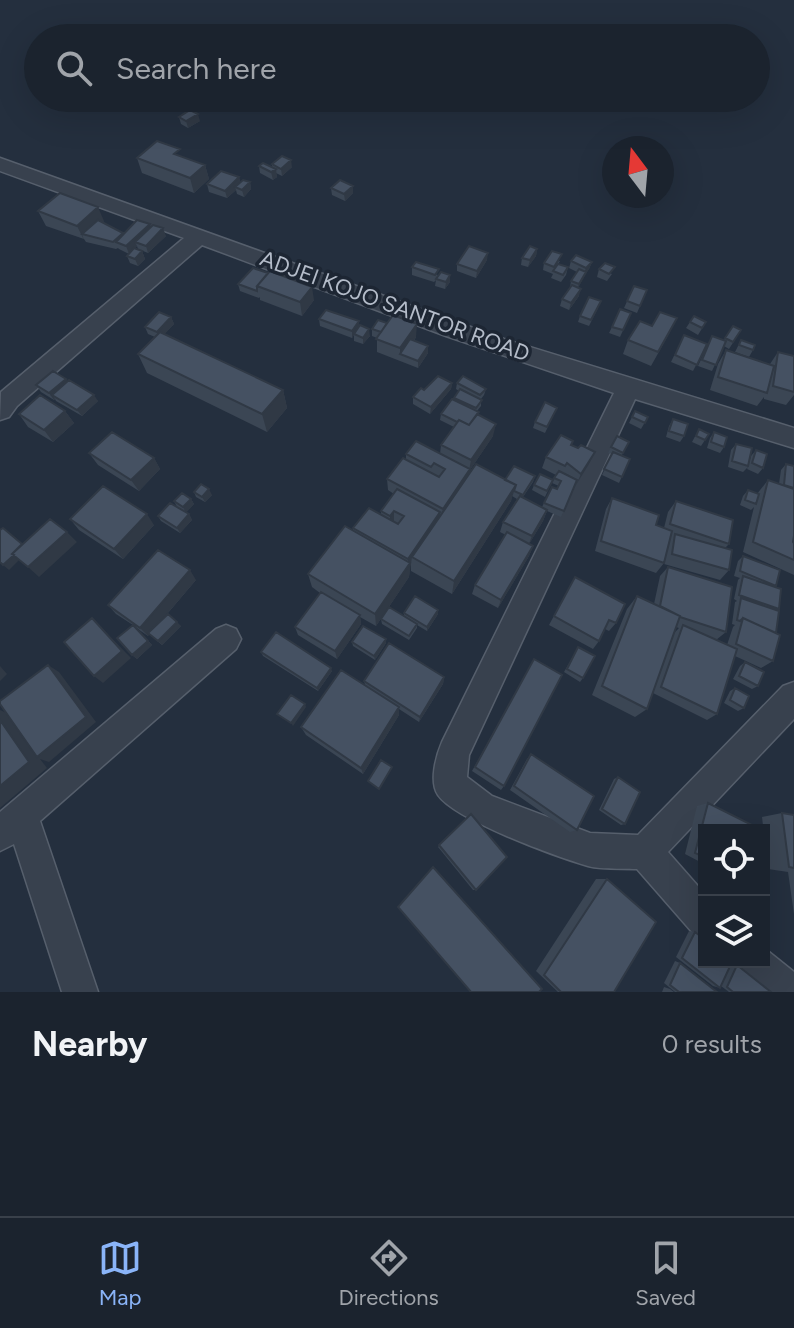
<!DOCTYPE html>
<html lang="en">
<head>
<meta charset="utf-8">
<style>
	body { margin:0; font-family:Figtree,sans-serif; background:#282f3a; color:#f1f3f6 }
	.controls { position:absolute; right:24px; bottom:24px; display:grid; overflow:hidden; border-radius:0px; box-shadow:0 8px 32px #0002 }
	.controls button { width:72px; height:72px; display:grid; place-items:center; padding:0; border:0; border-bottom:2px solid #39404a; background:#1b232e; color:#f1f3f6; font:40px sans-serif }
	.compass { position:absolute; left:602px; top:136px; width:72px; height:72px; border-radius:50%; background:#1b232e; box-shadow:0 8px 32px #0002; rotate:344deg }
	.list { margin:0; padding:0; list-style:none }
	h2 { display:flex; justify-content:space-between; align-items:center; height:104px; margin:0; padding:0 32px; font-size:34px }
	h2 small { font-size:26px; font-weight:400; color:#a0a4aa }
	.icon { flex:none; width:44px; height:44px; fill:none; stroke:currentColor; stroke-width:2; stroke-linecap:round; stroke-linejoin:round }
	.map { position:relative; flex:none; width:794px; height:992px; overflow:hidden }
	.search { position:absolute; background:#1b232e; box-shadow:0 8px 32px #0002; left:24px; right:24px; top:24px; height:88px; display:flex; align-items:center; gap:20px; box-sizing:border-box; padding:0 28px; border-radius:44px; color:#a0a4aa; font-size:30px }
	.sheet { height:224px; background:#1b232e }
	nav { display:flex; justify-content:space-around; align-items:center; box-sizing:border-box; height:112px; border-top:2px solid #39404a; background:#1b232e; font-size:22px; color:#a0a4aa }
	nav a { display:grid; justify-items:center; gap:4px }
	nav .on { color:#8ab4f8 }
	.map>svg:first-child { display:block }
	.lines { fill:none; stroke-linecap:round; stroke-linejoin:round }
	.minor-casing { stroke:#565f6c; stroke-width:3 }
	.minor { fill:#38414e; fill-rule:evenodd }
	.wall { fill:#3b4654 }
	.shaded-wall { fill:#303945 }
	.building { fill:#455162; stroke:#303945; stroke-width:2 }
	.labels { text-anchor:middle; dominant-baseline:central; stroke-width:7; stroke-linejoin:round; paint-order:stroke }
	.street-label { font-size:22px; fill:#b4bcc9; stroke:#1d2633 }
</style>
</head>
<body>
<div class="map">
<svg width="794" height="992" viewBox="0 0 794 992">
	<rect width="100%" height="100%" fill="#242f3e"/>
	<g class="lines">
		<defs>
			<path id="minor" d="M0,158l504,181 290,89v20l-159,-49 -166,356 -2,22 25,19 98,37 48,2 145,-149 11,-4v37l-126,133 36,41v45l-12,-6 -55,-63c-15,-1 -34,1 -49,-3 -31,-9 -133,-46 -150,-71 -9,-13 -2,-39 4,-53l172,-349 -168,-57 -244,-91 -185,161 -8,11 -9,3 1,-28 183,-154 -184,-67z
				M226,625l10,4 5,10 -5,10 -196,172 58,171h-36l-48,-148 -14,7v-39l216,-183z
				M764,948l30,24v20h-33l-20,-17 -5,-13h28z"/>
		</defs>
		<!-- minor casing -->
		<use href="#minor" class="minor-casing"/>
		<!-- minor -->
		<use href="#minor" class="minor"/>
	</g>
	<!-- wall -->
	<path class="wall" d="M133,98h23l2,5 -11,6z
		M117,99h15l3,8 -8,4 -7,-4z
		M179,117l21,4 -12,7 -7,-4z
		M182,157l23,8 4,14 -15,14 -52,-20 -5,-15z
		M272,164l20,3 -10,9 -6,-3 1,4 -4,3 -13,-7 -1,-7 13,1z
		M239,177l1,5h10l1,7 -7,8 -7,-3 -1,-4 -9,8 -18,-6 -2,-8z
		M353,186v7l-8,8 -13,-6 -1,-7z
		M38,211l66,10 -1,1 20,12 27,-10 1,3 15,9 -18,17 -10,-4 -1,-3 -3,3 8,2 3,8 -7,7 -8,-3 -3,-7 2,-2 -10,-5 -1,-1 -2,1 -30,-7 -2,-3 -38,-13z
		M537,249l-1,7 -8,11 -7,-2 1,-7z
		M487,260l-11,18 -19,-7v-7z
		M560,261l-2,3 10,3 -2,8 -5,7 -10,-4 2,-4 -10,-4 1,-7z
		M571,261l21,1 -3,7 -4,5 -7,14 1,8 -10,14 -9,-4 2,-7 8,-11 1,-7 6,-9 -8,-4z
		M412,267l26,8h12v7l-5,7 -10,-3 1,-6 -2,2 -22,-7z
		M253,268l61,32 -12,16 -42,-16v-3l-1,1 -19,-7 -2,-7z
		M599,269l13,5 -5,7 -10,-4z
		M634,286l13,4 -10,23 -13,-5z
		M598,308l-9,18 -11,-4 2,-6z
		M631,313l-11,24 -11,-4 3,-6z
		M171,317l3,7 -10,10 119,56 4,18 -20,24 -120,-59 -9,-19 17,-17 -7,-3 -3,-7z
		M319,319l40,8 11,9 -7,8 -9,-3v-6l-2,3 -32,-12z
		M690,322h16l-8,13 -12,-7z
		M652,326l18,6 -19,34 -28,-12 5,-14z
		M733,326l8,4 -12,19 -5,-3 -12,25 -14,-5 14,-30 12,4z
		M372,329l44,8 -2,4 14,12 -10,15 -41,-16v-14l-5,-2z
		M684,335l23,9 -14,27 -22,-9z
		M741,340l12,10 -4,7 -14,-5z
		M726,350l44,14 8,-12 16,4v39l-8,10 -22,-6v-2l-7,9 -47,-16 8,-26z
		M66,379l1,2 31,20 -16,15 -26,-15 -1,-2 -1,1 -13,-8 -5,-7z
		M452,383l-1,6 -21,25 -17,-10v-7l11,-7z
		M457,383l29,6 -2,6 -3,4v7l-4,5 1,4 15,21 -23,34v3l35,6 30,-3 -2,6 -10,15 19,10 10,-20 5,2 2,-3 -7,-3 4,-8 -14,-7 4,-11 26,-12 17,19 -14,21 -14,32 -14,-6 -4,10 -14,23 4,2 -4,10 -31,52 -26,-14 3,-9 31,-50 -6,-3 3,-10 14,-23 -5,-3 -1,5 -59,93 -41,-23v-7l-1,2 -1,11 -33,49 -16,-9 1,7 -24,35 -39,-24 -3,-8 25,-34 -8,-6 -4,-13 45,-43v-3l28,-13v-4l13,-17 -6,-4 -1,-11 19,-19v-6h34l1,-9 13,-18 -14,-7 1,-6 13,-15 5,-8 -3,-2z
		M557,408l-12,25 -12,-5 2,-6z
		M65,411l9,12 -21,19 -25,-15 -9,-13z
		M635,411l13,6 -7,12 -12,-6z
		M673,419l11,17 -4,6 -14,-5 3,-11z
		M699,429l6,11 -4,6 -9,-4z
		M714,432l10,15 -4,6 -13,-5 3,-10z
		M617,436l12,6 -7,13 8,4 -11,24 -17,-8 10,-21 -4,-1z
		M736,444l13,19 2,-7 5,-6 7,18 -5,6 -11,-5 1,-2 -5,5 -15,-5 3,-17z
		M89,453l65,5 6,11 -21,22 -41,-26z
		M786,464l8,2v70l-1,6 1,1v32l-51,-23 11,-45 -3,3 -11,-5 3,-9 5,-6 9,4 11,-14 11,4 2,-14z
		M553,480l-8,17 -13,-7 2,-5z
		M194,492l18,3 -7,7 -9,-5z
		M612,498l44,27 8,3 4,-16 8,-11 53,43 -4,4 4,22 -9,10 -56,-16 1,-6 -1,5 -8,10 -61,-22 11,-42z
		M191,499l3,5 -8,8 3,2 3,6 -12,13 -19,-12 -3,-5 19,-9 -3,-6z
		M70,519l84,6 -31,34 -44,-29z
		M743,556l33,30 -1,1 4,22 -2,1 -4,51 -12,7 -26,-12 -18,58 -10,6 -54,-27 21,-60 5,-5 -3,-1 -29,82 -12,8 -43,-22 35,-86 10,-13 17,8 6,-28 8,-9 58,65 -10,8 11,5 6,-18 2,-2 -3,-1 3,-22 2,-1 -3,-2 4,-19 2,-2 -6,-2 4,-15z
		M575,577l41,46 -7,8 -4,-2 -6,12 -6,8 -44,-24z
		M196,580l-34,40 19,6 -19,19 -13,-11 -1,2 -13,-9 17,18 -15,14 -5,-4 1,-30 -17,-11 -8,-9z
		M404,613l34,1 -11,17 -10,-6v3l-8,12 -27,-16 -1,-5 23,-3z
		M352,642l34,1 -11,17 -22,-14z
		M578,647l5,31 -3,4 -16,-10z
		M261,652l71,19 -14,20 -55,-35z
		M534,659l-30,127 -3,4 -29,-19z
		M745,662l13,24 -6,3 -19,-10 7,-13z
		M444,677l-1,7 -24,38 -20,-13v6l-36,59 -57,-39 -5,-8 64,-42 -1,-4z
		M735,688l9,20 -6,3 -14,-8 6,-12z
		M531,754l46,76 -7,2 -60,-42 17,-31z
		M618,777l7,47 -4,1 -22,-15 15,-31z
		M708,803l-4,27v34l-19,-10 12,-48z
		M782,813l12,2v99l-6,-42 -20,-3 -6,-52z
		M471,814l5,76h-3l-35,-43z
		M596,879h11l7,113h-56l-22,-21z
		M689,931l6,1 36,32 6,1 34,27h-42l-8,-6 -1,2 -7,-2 -37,-29z
		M675,961l5,2 37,29h-42l-11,-9z
		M664,987l6,2 4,3h-12z"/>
	<!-- shaded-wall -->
	<path class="shaded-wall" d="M151,98h5l2,5 -11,6 -2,-7z
		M132,99l3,8 -8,4 -2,-7z
		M198,114l2,7 -12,7 -2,-7z
		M291,160l1,7 -10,9 -1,-7z
		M205,165l4,14 -15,14 -4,-15z
		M276,169l1,8 -4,3 -2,-8z
		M239,177l2,8 -6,2 1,3 -9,8 -2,-7z
		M250,182l1,7 -7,8 -2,-7z
		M353,186v7l-8,8 -1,-7z
		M98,207l6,14 -16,15 -6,-2 2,6 -7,-14z
		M150,224l3,8 -18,10 2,4 -8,8 -3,-8z
		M163,228l3,8 -18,17 -2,-7z
		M537,249l-1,7 -8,11 2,-7z
		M142,251l3,8 -7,7 -3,-7z
		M488,253l-1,7 -11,18 1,-7z
		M592,262l-3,7 -13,22 10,-23z
		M450,275v7l-5,7 1,-7z
		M312,287l2,13 -12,16 -2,-14z
		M581,289l-2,7 -10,14 2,-7z
		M171,317l3,7 -14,15 -3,-7z
		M359,321v7l-7,10v-7z
		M417,324l-1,13 -12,19 -4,-2v-6z
		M369,329l1,7 -7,8v-6z
		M428,346v7l-10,15v-7z
		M66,379l4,6 -18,10 3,4 -1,1 -5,-7z
		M452,383l-1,6 -21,25 1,-7z
		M283,390l4,18 -20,24 -5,-18z
		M94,395l4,6 -16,15 -5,-6z
		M65,411l9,12 -21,19 -9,-12z
		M496,424l-3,12 -23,34 -2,11 -27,39 2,-11 26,-38 2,-11z
		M595,452l-6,12 -13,21 5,-11z
		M154,458l6,11 -21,22 -8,-11z
		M516,485l-5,16 -59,93 2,-13z
		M209,489l3,6 -7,7 -3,-5z
		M191,499l3,5 -8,9 -3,-6z
		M547,510l-4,11 -15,25 4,-10z
		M394,511v11l-4,5v-11z
		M440,512l-1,11 -27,34 -3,20 -33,49 -1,-12 33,-48v-7z
		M147,514l7,11 -31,34 -9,-10z
		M189,514l3,6 -12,13 -3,-5z
		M67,532l10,10 -38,35 -11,-10z
		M533,546l-4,10 -31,52 3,-8z
		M14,555l5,5 -10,10 -6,-5z
		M190,570l6,10 -48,56 -8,-8z
		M438,610v4l-11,17v-4z
		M360,615l1,9 -24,35 -2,-8z
		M92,618l39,40 -28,25 -9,-7z
		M177,622l4,4 -19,19 -4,-4z
		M386,639v4l-11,17 -1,-4z
		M148,641l4,4 -15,14 -5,-4z
		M48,665l11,7 37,50 -47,40 -9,-3 7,9 -47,40v-98l9,4z
		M0,666l7,8 -7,7z
		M331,668l1,3 -14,20 -1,-3z
		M444,677l-1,7 -24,38 1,-5z
		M305,704l1,3 -13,19 -2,-3z
		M399,707v8l-36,59 -2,-6z"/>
	<!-- building -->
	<path class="building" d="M120,98h10l2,1 -7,5 -8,-5z
		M140,98h11l-6,4z
		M190,110l8,4 -12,7 -7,-4z
		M157,141l23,8 -6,5 31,11 -15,13 -53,-20z
		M282,156l9,4 -10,9 -9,-5z
		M263,163l13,6 -5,3 -12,-6z
		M221,171l18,6 -14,14 -18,-7z
		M243,180l7,2 -8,8 -7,-3z
		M340,180l13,6 -9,8 -13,-6z
		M60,193l38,14 -21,19 -39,-15z
		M98,220l25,13 -10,9 -31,-8z
		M137,220l13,4 -24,22 -10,-4z
		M153,225l10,3 -17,18 -11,-4z
		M469,246l19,7 -11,18 -20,-7z
		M530,246l7,3 -7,11 -8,-2z
		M134,248l8,3 -7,8 -8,-3z
		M552,251l10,3 -8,13 -10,-4z
		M576,255l16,7 -6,6 -15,-7z
		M416,262l23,7 -4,6 -23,-8z
		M605,263l10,4 -6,7 -10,-5z
		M558,264l10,3 -5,8 -10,-4z
		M253,268l15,5 -11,13v5l-19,-7z
		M579,269l7,3 -7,12 -8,-3z
		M270,271l42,16 -12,15 -43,-16z
		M441,272l9,3 -4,7 -10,-3z
		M572,285l9,4 -10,14 -9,-4z
		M634,286l13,4 -7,16 -13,-5z
		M589,297l12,4 -10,19 -11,-4z
		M620,309l11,4 -8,17 -11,-3z
		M326,310l33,11 -7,10 -33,-12z
		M159,312l12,5 -14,15 -12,-5z
		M660,312l17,6 -19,34 -30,-12 12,-19 12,5z
		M393,315l24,9 -17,24 -24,-9z
		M694,316l12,6 -4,6 -12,-6z
		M378,320l9,3 -6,9 -9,-3z
		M360,325l9,4 -6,9 -9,-4z
		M733,326l8,4 -8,12 -8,-4z
		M160,332l123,58 -21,24 -124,-60z
		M684,335l23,9 -10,21 -22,-10z
		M712,336l14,5 -10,24 -14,-5z
		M410,339l18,7 -10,15 -18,-7z
		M741,340l14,5 -2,5 -14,-5z
		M726,350l48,16 -7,27 -49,-16z
		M778,352l16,4v36l-21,-6z
		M53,371l13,8 -17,14 -13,-8z
		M438,376l14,7 -21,24 -18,-10 8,-9 3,2z
		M463,376l23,13 -6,6 -23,-12z
		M69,380l25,15 -17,15 -25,-15z
		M460,389l22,11 -6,8 -22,-10z
		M40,395l25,16 -21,19 -25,-16z
		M452,399l27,13 -10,13 -10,-5 -2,2 -16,-8z
		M545,402l12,6 -10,19 -12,-5z
		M635,411l13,6 -3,6 -13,-6z
		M477,414l19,10 -25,36 -30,-15 18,-25 10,5z
		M673,419l15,5 -4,12 -15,-5z
		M699,429l10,5 -4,6 -9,-4z
		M112,432l42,26 -23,22 -42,-27z
		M714,432l13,5 -3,10 -13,-5z
		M561,435l12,6 -2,4 7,3 3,-3 14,7 -14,22 -14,-11 -2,3 -19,-9z
		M617,436l12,6 -6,11 -12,-6z
		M416,441l54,28 -27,40 -56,-30 16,-21 36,19 6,-8 -11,-6 -3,4 -25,-13z
		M736,444l16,4 -4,18 -16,-5z
		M756,450l11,4 -4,14 -11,-5z
		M613,452l17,7 -8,18 -18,-8z
		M476,464l40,21 -62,96 -42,-24z
		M786,464l8,2v22l-10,-3z
		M514,466l21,10 -12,19 -9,-4 2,-6 -11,-5z
		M559,471l18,9 -13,31 -20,-8 8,-16 5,2 4,-8 -7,-3z
		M540,474l13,6 -6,11 -13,-6z
		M768,480l26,9v47l-1,6 1,1v17l-41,-18z
		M201,484l8,5 -7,8 -8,-5z
		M103,486l44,28 -33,35 -44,-30z
		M397,489l43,23 -32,47 -55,-31 16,-20 29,16 6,-8 -10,-5 -4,5 -9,-5z
		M748,490l11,4 -3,10 -11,-4z
		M182,493l9,6 -8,8 -9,-6z
		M520,496l27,14 -15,26 -29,-14z
		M612,498l47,17 -3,10 16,6 -8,32 -63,-22z
		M676,501l57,19 -4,24 -59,-20z
		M170,503l19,11 -12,14 -19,-12z
		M50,519l17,13 -39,35 -16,-13z
		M345,526l65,37 -35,51 -67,-40z
		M3,528l19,16 -10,10 2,1 -11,10 -3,-3v-32z
		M507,532l26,14 -32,54 -26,-15z
		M675,534l57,16 -3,20 -57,-16z
		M158,550l32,20 -50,58 -32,-23z
		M743,556l37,14 -4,16 -36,-15z
		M668,567l64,20 -6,45 -46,-15v-1l-20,-10z
		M743,576l38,13 -2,20 -40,-14z
		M575,577l50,27 -9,19 -7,-3 -10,21 -45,-25z
		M321,592l39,23 -25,36 -40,-24z
		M415,596l23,14 -11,17 -23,-14z
		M637,596l43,20 -33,93 -45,-23z
		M741,598l38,13 -3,22 -33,-15 -3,3 -3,-1z
		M389,607l28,17 -8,12 -28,-17z
		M168,614l9,8 -19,19 -10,-8z
		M92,618l30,33 -28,25 -30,-34z
		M743,618l37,17 -7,26 -37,-17z
		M133,625l15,16 -16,14 -15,-17z
		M683,625l54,24 -20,65 -56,-27z
		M363,626l23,13 -12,17 -22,-14z
		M276,632l55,36 -14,20 -56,-36z
		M389,643l55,34 -24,40 -56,-36z
		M578,647l17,9 -12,22 -16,-9z
		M534,659l28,16 -58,111 -29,-19z
		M745,662l19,10 -6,14 -19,-10z
		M48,665l38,52 -49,40 -37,-53v-3z
		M341,670l58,37 -38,61 -60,-41z
		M735,688l14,8 -5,12 -14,-8z
		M291,695l14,9 -14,19 -14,-9z
		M0,720l29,42 -29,24z
		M531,754l63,42 -17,34 -63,-44z
		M381,760l11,7 -13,22 -11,-8z
		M618,777l22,15 -15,32 -23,-15z
		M708,803l50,25v2h-54v27l-9,-4z
		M782,813l12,2v53l-5,-1z
		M471,814l36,43 -31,33 -37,-45z
		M433,867l109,122 -3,3h-68l-73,-85z
		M607,879l49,43 -42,70h-53l-17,-17z
		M695,932l9,7v23h28l-12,26 -38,-30z
		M680,963l37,29h-38l-9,-7z
		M737,965l34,27h-38l-6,-5z"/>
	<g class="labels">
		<!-- street labels -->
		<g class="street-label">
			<text transform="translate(395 306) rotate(20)">ADJEI KOJO SANTOR ROAD</text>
		</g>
	</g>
</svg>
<div class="controls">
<button><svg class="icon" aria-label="locate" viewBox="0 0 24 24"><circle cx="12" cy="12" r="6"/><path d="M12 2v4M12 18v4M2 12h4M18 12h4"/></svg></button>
<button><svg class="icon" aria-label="layers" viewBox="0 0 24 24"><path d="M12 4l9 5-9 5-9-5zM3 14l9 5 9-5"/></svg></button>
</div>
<svg class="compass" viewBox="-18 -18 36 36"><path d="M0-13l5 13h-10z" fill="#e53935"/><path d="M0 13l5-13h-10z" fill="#a0a4aa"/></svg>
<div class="search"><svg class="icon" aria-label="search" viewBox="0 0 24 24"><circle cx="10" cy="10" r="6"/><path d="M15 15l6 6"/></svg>Search here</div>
</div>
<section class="sheet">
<h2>Nearby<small>0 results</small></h2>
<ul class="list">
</ul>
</section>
<nav>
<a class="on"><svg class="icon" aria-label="map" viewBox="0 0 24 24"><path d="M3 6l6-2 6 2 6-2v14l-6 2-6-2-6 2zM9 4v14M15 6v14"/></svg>Map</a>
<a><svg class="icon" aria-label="directions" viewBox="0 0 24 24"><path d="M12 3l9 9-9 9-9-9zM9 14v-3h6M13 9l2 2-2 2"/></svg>Directions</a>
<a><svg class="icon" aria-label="saved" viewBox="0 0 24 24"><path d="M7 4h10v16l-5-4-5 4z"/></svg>Saved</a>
</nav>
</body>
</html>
